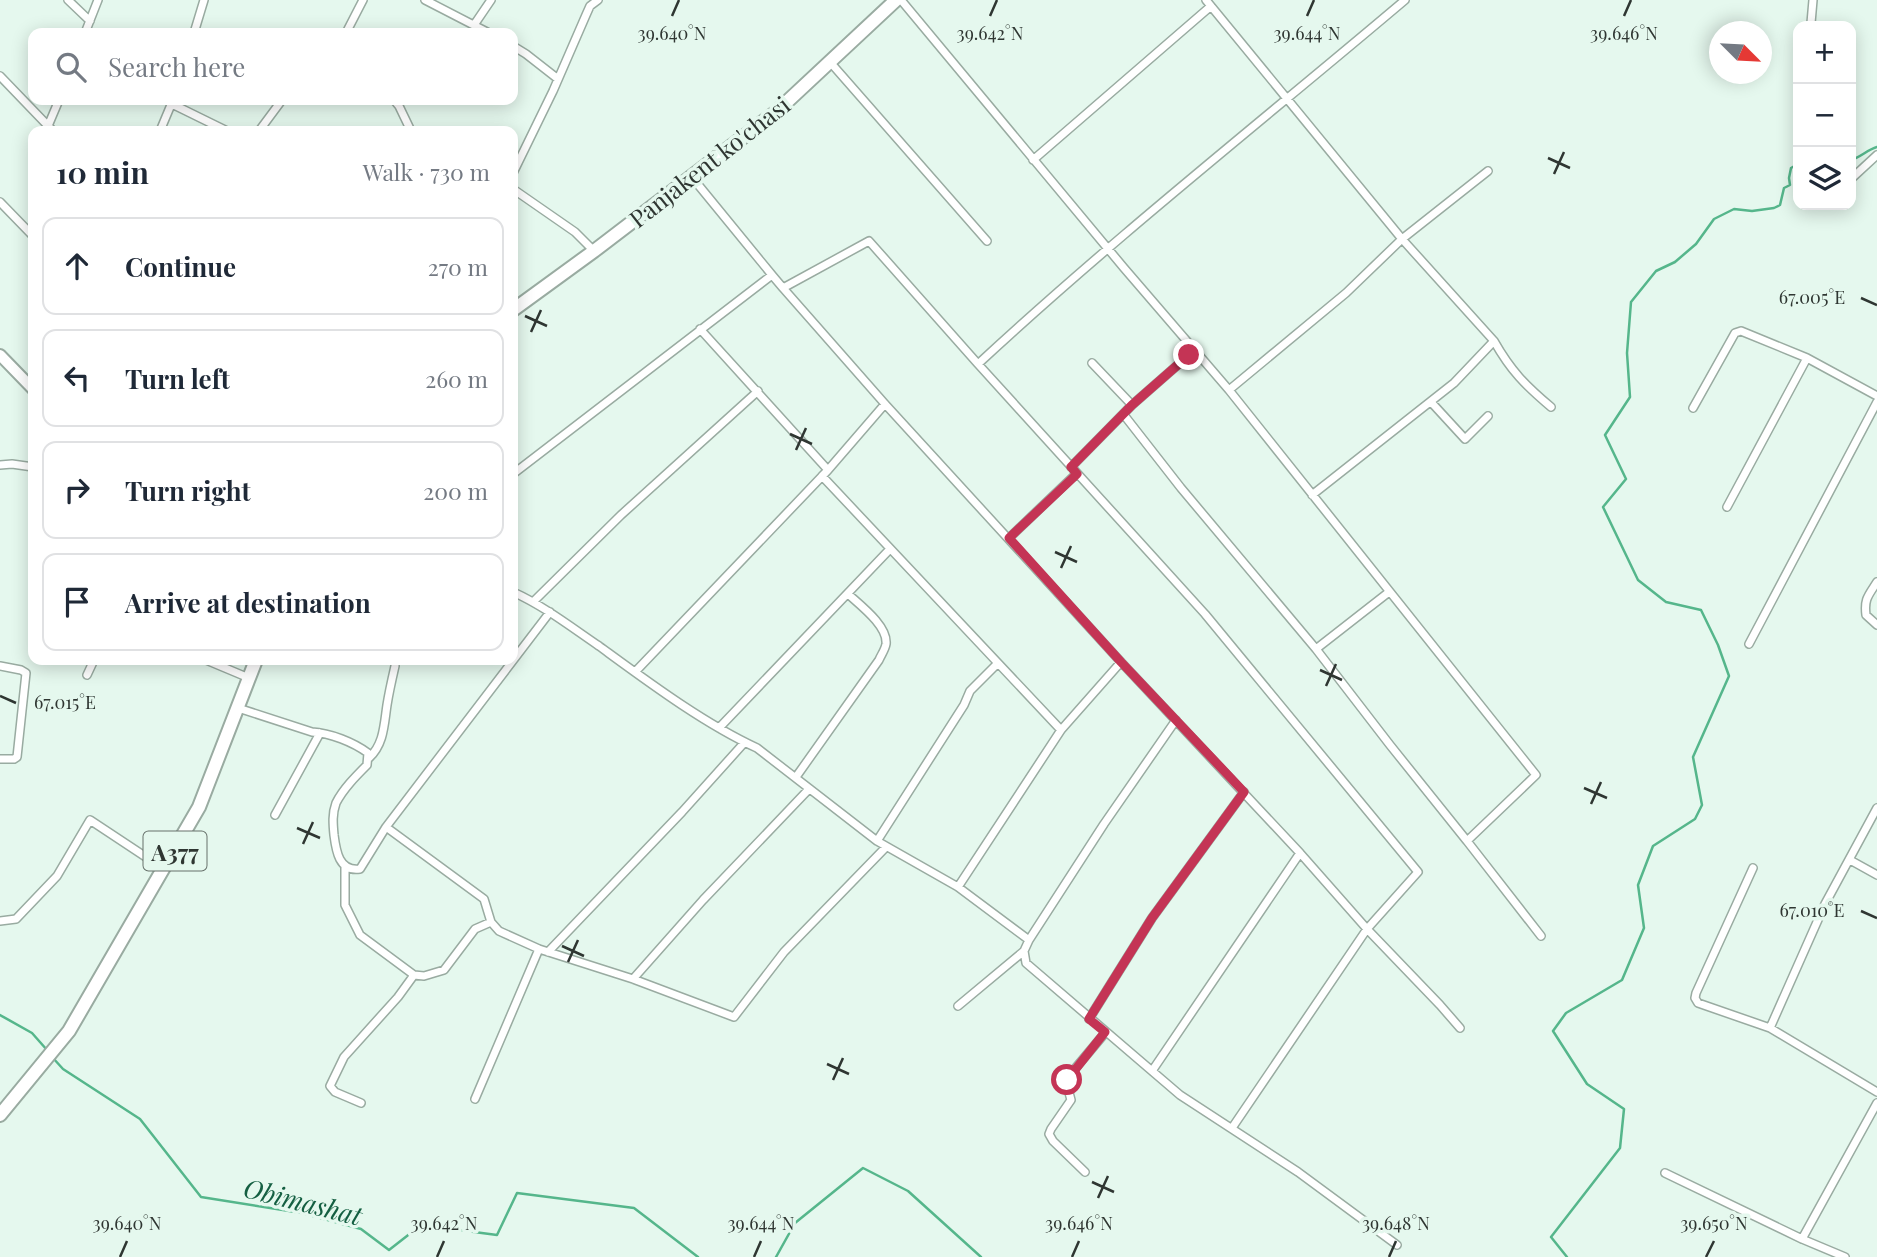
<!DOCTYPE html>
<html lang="en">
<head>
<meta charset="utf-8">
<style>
	body { margin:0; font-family:"Playfair Display",serif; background:#f2f2f3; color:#1f2937 }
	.controls { position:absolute; right:21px; top:21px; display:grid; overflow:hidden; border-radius:14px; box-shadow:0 4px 18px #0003 }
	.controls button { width:63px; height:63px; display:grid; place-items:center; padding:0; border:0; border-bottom:2px solid #e0e1e3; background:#fff; color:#1f2937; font:35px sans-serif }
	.compass { position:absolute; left:1709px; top:21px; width:63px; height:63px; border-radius:50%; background:#fff; box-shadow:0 4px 18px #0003; rotate:114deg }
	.stop { position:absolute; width:21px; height:21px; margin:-16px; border:5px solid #c43455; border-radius:50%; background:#fff }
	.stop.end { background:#c43455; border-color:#fff; box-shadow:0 2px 7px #0008 }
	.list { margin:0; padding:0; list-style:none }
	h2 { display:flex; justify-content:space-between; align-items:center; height:91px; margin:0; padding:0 28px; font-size:30px }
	h2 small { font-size:23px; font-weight:400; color:#747a83 }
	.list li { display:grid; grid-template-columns:46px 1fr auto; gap:21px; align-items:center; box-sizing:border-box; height:98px; margin:0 14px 14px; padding:0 14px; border:2px solid #e0e1e3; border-radius:14px }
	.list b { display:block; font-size:26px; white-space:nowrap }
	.list em { font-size:23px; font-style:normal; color:#747a83 }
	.icon { flex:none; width:38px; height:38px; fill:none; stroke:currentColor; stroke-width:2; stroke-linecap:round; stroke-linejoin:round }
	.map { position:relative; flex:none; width:1877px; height:1257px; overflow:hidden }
	.search { position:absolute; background:#fff; box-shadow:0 4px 18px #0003; left:28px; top:28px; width:490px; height:77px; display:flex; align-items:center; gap:18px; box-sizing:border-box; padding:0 24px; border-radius:14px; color:#747a83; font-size:26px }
	.panel { position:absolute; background:#fff; box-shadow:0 4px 18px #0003; left:28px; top:126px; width:490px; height:539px; border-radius:14px }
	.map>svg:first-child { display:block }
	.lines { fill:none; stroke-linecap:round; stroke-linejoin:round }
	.stream { stroke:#55b68b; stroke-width:2.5 }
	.street-casing { stroke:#99aba1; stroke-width:10 }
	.secondary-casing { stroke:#99aba1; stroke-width:14 }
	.primary-casing { stroke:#99aba1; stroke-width:16 }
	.street { stroke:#fff; stroke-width:7 }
	.secondary { stroke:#fff; stroke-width:10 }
	.primary { stroke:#fff; stroke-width:12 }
	.route { stroke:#c43455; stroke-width:9 }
	.ticks { fill:none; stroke:#2f3632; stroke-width:2.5 }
	.labels { text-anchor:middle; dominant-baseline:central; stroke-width:7; stroke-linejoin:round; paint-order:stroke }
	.shield { fill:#e5f8ee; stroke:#66706a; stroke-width:2 }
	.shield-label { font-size:23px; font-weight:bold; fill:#2f3632 }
	.street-label { font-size:24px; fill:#2f3632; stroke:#e5f8ee }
	.water-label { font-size:26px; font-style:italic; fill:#155f42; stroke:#e5f8ee }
	.ticks-label { font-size:18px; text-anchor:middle; fill:#2f3632; stroke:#e5f8ee; stroke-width:7; stroke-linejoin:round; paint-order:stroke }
</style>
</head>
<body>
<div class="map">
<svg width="1877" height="1257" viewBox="0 0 1877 1257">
	<rect width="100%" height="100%" fill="#e5f8ee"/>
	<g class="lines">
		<!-- stream -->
		<path class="stream" d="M1851,160c10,-3 16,-10 26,-13
			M0,1015l32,18 15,17
			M53,1058l10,11 77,50 61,78 101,16 59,16 28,21 32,-25 76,10 20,-42 117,15 64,49
			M776,1257l19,-34 68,-55 45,23 73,66
			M1567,1257l-16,-20 69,-89 4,-39 -37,-25 -34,-53 13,-18 56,-33 22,-52 -6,-43 15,-39 42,-27 7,-14 -9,-48 36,-81 -11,-31 -17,-35 -35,-8 -28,-22 -35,-73 23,-28 -21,-44 25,-38 -3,-44 4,-51 25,-31 19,-9 21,-18 18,-25 20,-10 18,2 22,-3 6,-3 4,-17 6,-3 -1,-7 2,-10 7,-4"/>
		<defs>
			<path id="street" d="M68,0l22,21
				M425,0l64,33
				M901,0l223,268 105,122 117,-97 56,-54 86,-68
				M1206,0l196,239 92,102 -40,42 -142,112
				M1811,23l2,-23
				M474,25l17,-25
				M85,33l13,-33
				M194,33l10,-33
				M346,33l17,-33
				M513,46l13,8 32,25
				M830,62l157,179
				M0,76l53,55
				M394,100l5,6 12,25
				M172,104l55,27
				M48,126l11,-26
				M160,131l13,-31
				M259,131l23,-31
				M1033,160l178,-154
				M513,173l40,-82 33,-76 4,-9 8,-6
				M691,176l81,99
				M1851,179l26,-24
				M513,189l62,43 19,19
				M0,202l33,34
				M783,288l102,116 236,258 179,191 -148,218
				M700,329l128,141 -6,6 239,254
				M1494,341c17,30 31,44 57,66
				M1092,363l40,42
				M978,364l227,250 213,258 -51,57 -135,199
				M1431,402l34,37 23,-23
				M1693,408l42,-75 6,-2 66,27 70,38
				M1124,415l57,73 135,161 74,96 77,96 69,-66 -307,-385
				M0,465l12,-1 21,3
				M1071,467l61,-62 57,-50 6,-3
				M513,474l259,-199 11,13 86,-47 109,123c137,-127 284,-243 427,-364
				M1727,507l80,-149
				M1009,538l68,-65
				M1877,582c-9,14 -13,17 -11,33l11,10
				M513,592c31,14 58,35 86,54 48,35 104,77 158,102l120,93 81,46 71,53
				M534,601l87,-86 137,-124
				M550,612l-164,215 98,72 7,23 8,9 40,18 94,30 101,38 50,-65 102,-105
				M1749,644l128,-242
				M1316,649l73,-57
				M206,660l43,18
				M0,666l21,4 5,3 -9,84 -3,2h-14
				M635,672l193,-202 57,-66
				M87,675l7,-15
				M238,708l74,24c18,1 41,10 56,21l-1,12c-11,11 -24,24 -31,38 -4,11 -3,21 -2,32 2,16 5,37 26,34l26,-42
				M1176,720l-72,104 -75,116 -5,11 2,12 154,132 118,77 99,73
				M719,728l171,-179
				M369,758c15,-14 15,-33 18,-53 2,-13 5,-26 8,-39
				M796,777l83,-117c2,-5 6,-10 7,-16 2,-18 -26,-39 -38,-50
				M275,815l45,-82
				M877,841l87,-136 6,-14 27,-27
				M1467,841l74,95
				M1300,853l67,76 73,76 20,23
				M1850,860l27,15
				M345,866v39l15,30 54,40 10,1 20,-6 31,-41 16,-7
				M1753,868l-57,125 -1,5 3,5 72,25 107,64
				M958,887l103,-157 60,-68
				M0,921l16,-2 41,-43 33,-56 74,49
				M548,952l134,-140 62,-69
				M633,979l70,-79 106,-111
				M958,1006l66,-55
				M1089,1019l63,-101 92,-126
				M1770,1028l55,-124 52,-96
				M475,1099l64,-150
				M361,1103l-26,-11 -5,-6 14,-29 54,-60 16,-22
				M1085,1172l-32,-31 -4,-7 2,-5 20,-29 -4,-15 1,-8 37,-44
				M1665,1173l137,66 43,18
				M1802,1239l75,-136"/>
			<path id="secondary" d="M0,355l33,34"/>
			<path id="primary" d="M513,310l81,-59 182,-139 120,-112
				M0,1115l69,-84 130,-224 57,-147"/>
		</defs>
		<!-- street casing -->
		<use href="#street" class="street-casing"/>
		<!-- secondary casing -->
		<use href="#secondary" class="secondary-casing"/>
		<!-- primary casing -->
		<use href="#primary" class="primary-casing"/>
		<!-- street -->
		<use href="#street" class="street"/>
		<!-- secondary -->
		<use href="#secondary" class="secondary"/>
		<!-- primary -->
		<use href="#primary" class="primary"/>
	</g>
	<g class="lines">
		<!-- route -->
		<path class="route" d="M1067,1080l38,-48 -16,-13 63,-101 92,-126 -123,-130 -112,-124 68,-64 -6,-7 61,-62 57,-50"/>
	</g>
	<!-- ticks -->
	<path class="ticks" d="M672,16l7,-16M990,16l7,-16M1307,16l7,-16M1624,16l7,-16M1548,158l22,10M1554,174l10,-22M1861,298l16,7M525,316l22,10M531,332l10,-22M790,434l22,10M796,450l10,-22M1055,552l22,10M1061,568l10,-22M1320,670l22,10M1326,686l10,-22M0,696l16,7M1584,788l23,10M1591,804l10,-22M297,828l23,10M303,844l10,-22M1861,911l16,7M562,946l22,10M568,962l10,-22M827,1064l22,10M833,1080l10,-22M1092,1182l22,10M1098,1198l10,-22M120,1257l7,-16M437,1257l7,-16M754,1257l7,-16M1072,1257l7,-16M1389,1257l7,-16M1706,1257l8,-16"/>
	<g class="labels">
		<!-- shield labels -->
		<rect class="shield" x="143.5" y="831.5" width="63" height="39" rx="5"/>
		<g class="shield-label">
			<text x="175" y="851">A377</text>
		</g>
		<!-- street labels -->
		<g class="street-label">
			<text transform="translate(709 161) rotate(-38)">Panjakent ko'chasi</text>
		</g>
		<!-- water labels -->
		<g class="water-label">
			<text transform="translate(303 1201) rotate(14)">Obimashat</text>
		</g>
	</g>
	<g class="ticks-label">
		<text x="672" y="40">39.640°N</text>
		<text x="990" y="40">39.642°N</text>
		<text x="1307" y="40">39.644°N</text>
		<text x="1624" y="40">39.646°N</text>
		<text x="1812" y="304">67.005°E</text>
		<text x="65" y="709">67.015°E</text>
		<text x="1812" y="917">67.010°E</text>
		<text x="127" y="1230">39.640°N</text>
		<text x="444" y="1230">39.642°N</text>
		<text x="761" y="1230">39.644°N</text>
		<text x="1079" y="1230">39.646°N</text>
		<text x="1396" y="1230">39.648°N</text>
		<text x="1714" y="1230">39.650°N</text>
	</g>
</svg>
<div class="controls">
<button>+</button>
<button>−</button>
<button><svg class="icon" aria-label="layers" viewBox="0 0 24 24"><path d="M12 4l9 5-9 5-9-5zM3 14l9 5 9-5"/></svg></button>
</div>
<svg class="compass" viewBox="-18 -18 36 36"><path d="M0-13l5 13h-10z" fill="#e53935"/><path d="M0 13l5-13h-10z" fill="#747a83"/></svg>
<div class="stop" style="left:1067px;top:1080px"></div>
<div class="stop end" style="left:1189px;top:355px"></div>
<div class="search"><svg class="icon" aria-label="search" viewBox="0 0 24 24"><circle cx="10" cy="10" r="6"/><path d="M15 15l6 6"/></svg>Search here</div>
<section class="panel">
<h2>10 min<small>Walk · 730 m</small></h2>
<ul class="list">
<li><svg class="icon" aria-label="ahead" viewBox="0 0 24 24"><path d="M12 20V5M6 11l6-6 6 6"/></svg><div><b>Continue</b></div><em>270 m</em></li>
<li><svg class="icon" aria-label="left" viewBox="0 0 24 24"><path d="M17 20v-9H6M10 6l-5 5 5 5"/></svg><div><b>Turn left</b></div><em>260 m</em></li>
<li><svg class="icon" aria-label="right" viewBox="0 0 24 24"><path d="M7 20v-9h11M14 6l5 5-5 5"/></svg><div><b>Turn right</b></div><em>200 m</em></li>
<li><svg class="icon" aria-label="arrive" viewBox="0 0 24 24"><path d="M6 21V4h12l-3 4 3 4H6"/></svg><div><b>Arrive at destination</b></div></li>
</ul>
</section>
</div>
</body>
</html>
